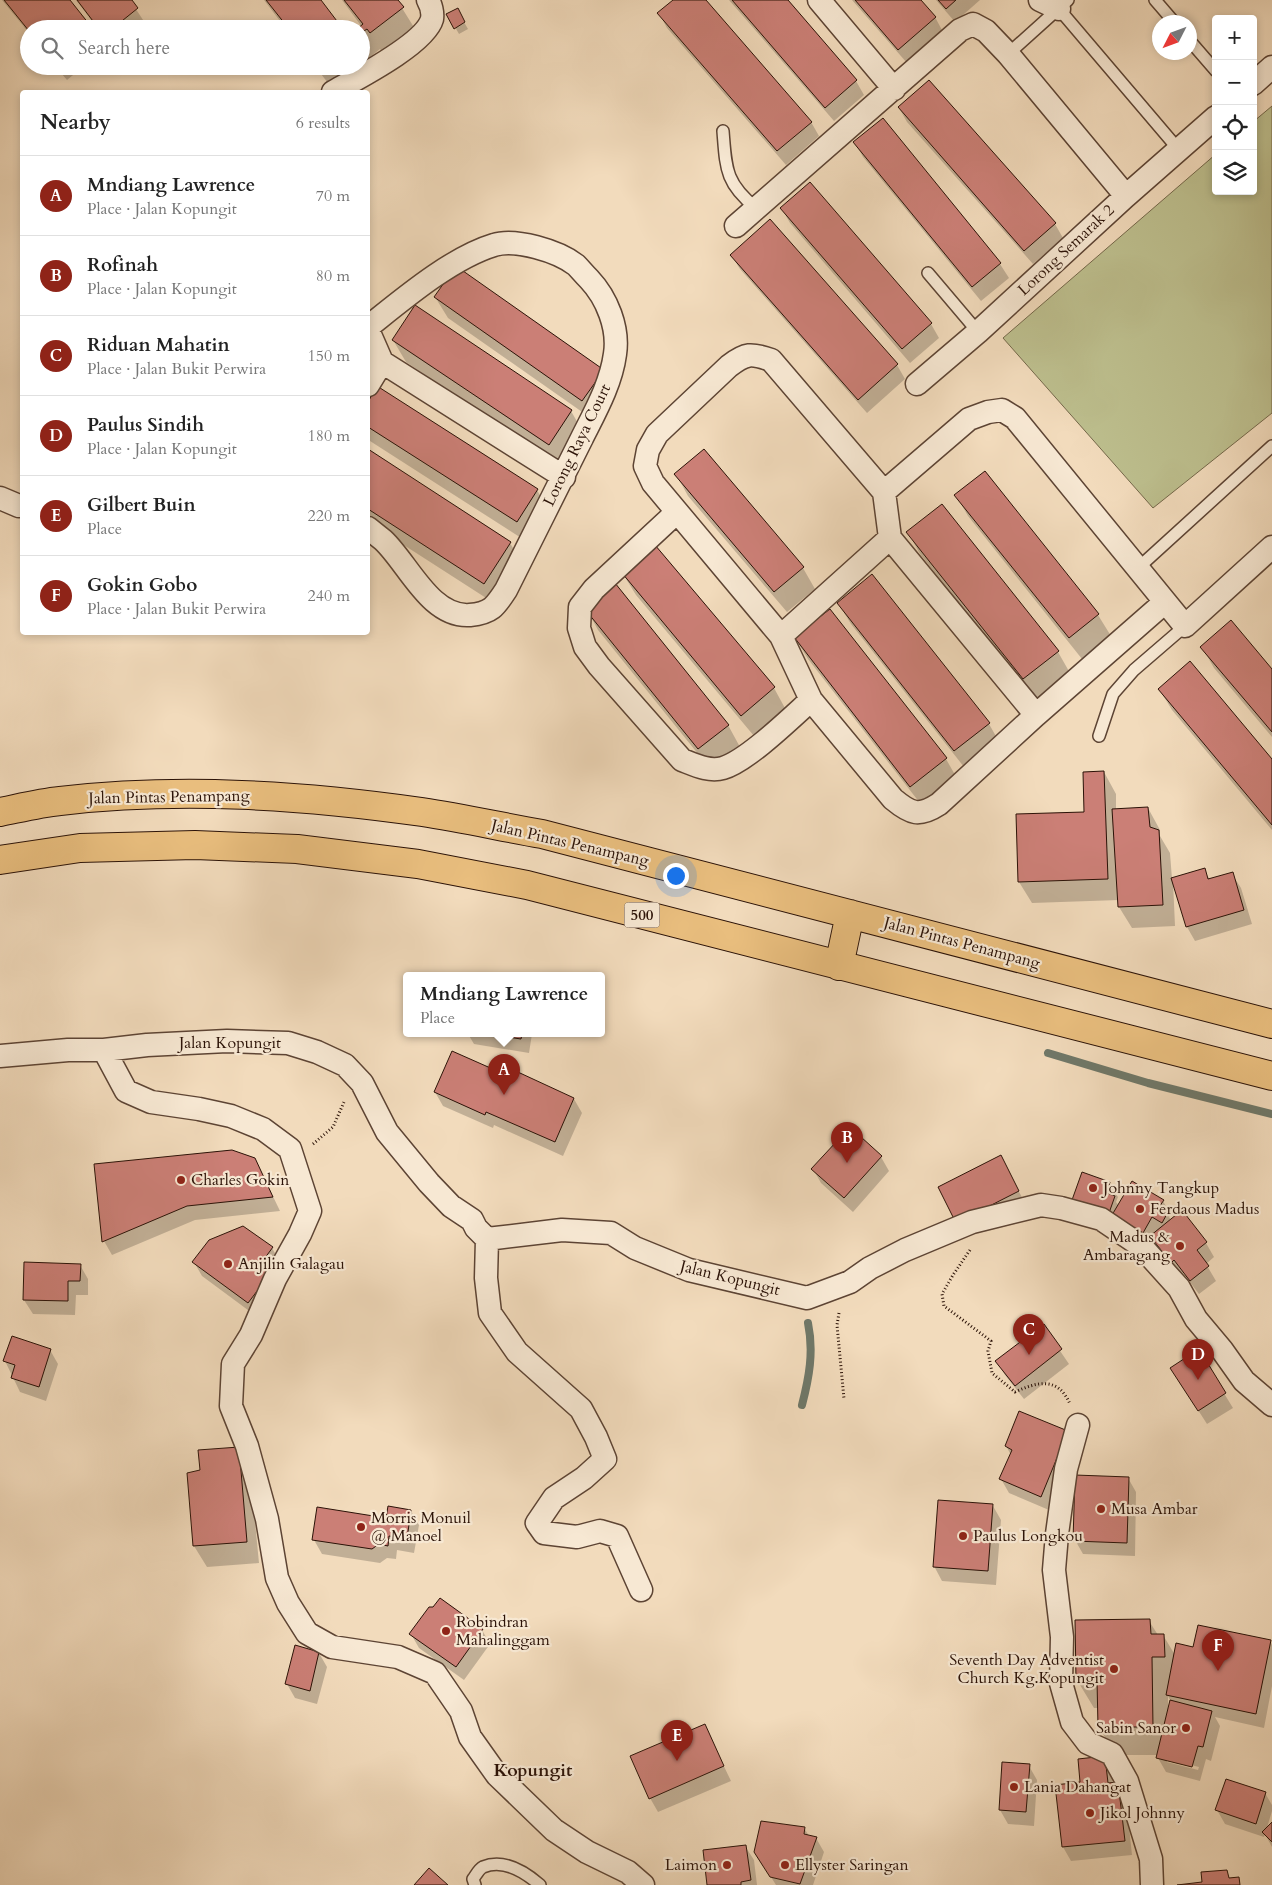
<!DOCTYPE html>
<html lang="en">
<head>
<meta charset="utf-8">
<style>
	body { margin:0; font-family:Cardo,serif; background:#f2f2f2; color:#222 }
	.controls { position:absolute; right:15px; top:15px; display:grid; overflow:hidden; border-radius:5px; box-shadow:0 2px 8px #0003 }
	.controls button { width:45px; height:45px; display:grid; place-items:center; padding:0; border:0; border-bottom:1px solid #e0e0e0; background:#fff; color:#222; font:25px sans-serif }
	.compass { position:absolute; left:1152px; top:15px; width:45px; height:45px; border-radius:50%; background:#fff; box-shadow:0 2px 8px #0003; rotate:228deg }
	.you { position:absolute; left:675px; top:875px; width:18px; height:18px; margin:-12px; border:4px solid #fff; border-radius:50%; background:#1a73e8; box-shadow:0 0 0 8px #1a73e833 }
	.badge { display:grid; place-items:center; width:32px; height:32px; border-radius:50%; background:#8f2418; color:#fff; font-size:16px; font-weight:700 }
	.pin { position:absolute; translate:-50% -41px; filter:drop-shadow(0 1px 2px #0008) }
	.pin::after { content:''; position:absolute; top:26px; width:18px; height:15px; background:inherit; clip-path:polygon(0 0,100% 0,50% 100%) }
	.popup { position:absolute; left:403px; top:972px; width:202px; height:65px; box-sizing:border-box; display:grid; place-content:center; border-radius:5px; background:#fff; filter:drop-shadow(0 1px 4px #0005); font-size:16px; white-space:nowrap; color:#767676 }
	.popup b { font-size:19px; color:#222 }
	.popup::after { content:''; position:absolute; left:50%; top:100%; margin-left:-10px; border:10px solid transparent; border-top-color:#fff }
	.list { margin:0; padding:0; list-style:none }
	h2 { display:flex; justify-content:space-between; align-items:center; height:65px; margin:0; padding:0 20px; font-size:21px }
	h2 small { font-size:16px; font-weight:400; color:#767676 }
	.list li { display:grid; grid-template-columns:32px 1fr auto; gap:15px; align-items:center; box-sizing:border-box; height:80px; padding:0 20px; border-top:1px solid #e0e0e0 }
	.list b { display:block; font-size:19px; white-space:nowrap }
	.list p { margin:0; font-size:16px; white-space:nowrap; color:#767676 }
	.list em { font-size:16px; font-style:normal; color:#767676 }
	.icon { flex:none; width:28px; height:28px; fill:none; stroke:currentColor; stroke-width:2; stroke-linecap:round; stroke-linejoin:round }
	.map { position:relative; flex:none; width:1272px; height:1885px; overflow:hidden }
	.search { position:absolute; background:#fff; box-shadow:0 2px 8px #0003; left:20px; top:20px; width:350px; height:55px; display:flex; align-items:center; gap:12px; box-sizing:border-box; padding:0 18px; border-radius:28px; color:#767676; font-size:19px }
	.panel { position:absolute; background:#fff; box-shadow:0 2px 8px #0003; left:20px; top:90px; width:350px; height:545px; border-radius:5px }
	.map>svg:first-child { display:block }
	.green { fill:#bdbf8e; stroke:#74684a }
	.shadow { fill:#0003; fill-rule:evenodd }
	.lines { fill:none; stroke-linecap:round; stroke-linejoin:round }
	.stream { stroke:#6f7869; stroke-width:8 }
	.building { fill:#cb7f76; stroke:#2b1207 }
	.lane-casing { stroke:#5d4434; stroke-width:14 }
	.street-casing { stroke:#5d4434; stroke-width:25 }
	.primary-casing { stroke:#2b1207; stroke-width:30 }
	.path { stroke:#2b1207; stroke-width:3; stroke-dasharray:1 2.5; stroke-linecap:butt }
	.lane { stroke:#f7e8d3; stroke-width:11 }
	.street { stroke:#f7e8d3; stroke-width:22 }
	.primary { stroke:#e9be7e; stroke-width:28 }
	.poi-dot { fill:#8f2418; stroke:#f7e8d3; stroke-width:2 }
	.labels { text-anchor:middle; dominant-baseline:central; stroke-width:4.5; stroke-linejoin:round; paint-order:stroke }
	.shield { fill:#f7e8d3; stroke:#685244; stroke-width:1 }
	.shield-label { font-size:15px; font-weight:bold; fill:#2b1207 }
	.street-label { font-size:16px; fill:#2b1207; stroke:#f7e8d3 }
	.poi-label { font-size:16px; fill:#2b1207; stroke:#f7e8d3; text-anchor:start }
	.neighbourhood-label { font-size:18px; font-weight:bold; fill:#2b1207; stroke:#f7e8d3 }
</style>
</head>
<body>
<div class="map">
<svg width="1272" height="1885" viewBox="0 0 1272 1885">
	<rect width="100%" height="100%" fill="#f2dbbc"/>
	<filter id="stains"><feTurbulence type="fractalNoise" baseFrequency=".004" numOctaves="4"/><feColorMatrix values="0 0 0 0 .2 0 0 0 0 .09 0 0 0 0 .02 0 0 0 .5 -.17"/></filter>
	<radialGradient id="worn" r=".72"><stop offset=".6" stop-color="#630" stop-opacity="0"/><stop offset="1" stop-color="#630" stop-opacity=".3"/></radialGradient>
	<!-- green -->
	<path class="green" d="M1272,106v307l-119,95 -150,-170 213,-184v37h37v-69z"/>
	<!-- shadow -->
	<path class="shadow" d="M2,0h66l-39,29v4z
		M76,0h54l15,23 -7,6h-40z
		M264,0h55l22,29h-55z
		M342,0h55l18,29 -32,25 -3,-5 -16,13 2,5 -32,24 -19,-25h46v-37h-2l3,-2z
		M675,0h30l106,122 8,14 -33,29 -119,-137 -8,-15z
		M729,0h57l70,81 8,14 -30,26z
		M852,0h68l15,17 8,15 -36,31z
		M936,0h44l-25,22z
		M457,10l11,19 -9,5 -11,-19z
		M55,66h29l-17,14z
		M899,108l156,116 8,14 -30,26 -126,-142z
		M883,120l117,144 9,14 -28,23 -118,-144 -8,-14z
		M782,209l149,115 8,14 -29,25 -120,-140z
		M770,221l127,144 8,14 -38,34 -127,-144 -9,-14z
		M435,297l168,73 -8,51 -147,-103z
		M393,340l178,71 12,21 -22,34 -155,-104z
		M378,388l159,102 12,21 -20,32 -159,-102 -2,-4v-33z
		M368,451l142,92 13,22 -26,40 -129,-83z
		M985,472l113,143 13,21 -29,23 -114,-143 -12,-21z
		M676,474l127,94 12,21 -28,23 -99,-116z
		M908,532l150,120 12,21 -34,27 -116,-146z
		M655,547l119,141 12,22 -32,26 -118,-141 -13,-21z
		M872,576l117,148 12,21 -33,27 -117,-148 -13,-21z
		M586,608l142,117 12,22 -29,23 -113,-140z
		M795,638l151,121 12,21 -35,27 -115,-148z
		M1202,647l70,24v66l-58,-69z
		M1159,689l113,72v69l-100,-120z
		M1104,772l12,22v16l32,-2 12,22v6l10,17 2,26 32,-9 6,10 22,-6 9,14 11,36 -57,17 -8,-14 -14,-46 2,45 -43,2 -13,-21v-7l-87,3 -13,-21 66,-68z
		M468,1034h64l-3,19 -55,-9z
		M505,1076l69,23 8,14 -19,43 -69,-31 -1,3 -50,-22 -8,-14z
		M850,1128l31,29 8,14 -36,41 -32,-29 -8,-14z
		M255,1159l25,52 -85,9 -83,35 -8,-14z
		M1008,1171l18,34 -61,31z
		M1109,1183l9,14 -2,5 3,4 44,-5 8,14 -2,2 2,3 10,-8 25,31 8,14 -8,7 10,17 -17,13 -16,-21 -3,3 -26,-35 -3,6 -69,-33z
		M272,1248l8,14 -24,54 -54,-40 -8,-14z
		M80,1265l8,14v16h-12l-1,20 -42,-1 -9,-14z
		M1043,1326l26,38 -45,35 -19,-24 -8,-14z
		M50,1350l8,14 -12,37 -26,-9 -15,-31z
		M1198,1351l35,57 -26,16 -27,-42z
		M1006,1446l69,1 -26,63 -40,-17 -8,-14 10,-24z
		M238,1449l12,21 9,93 -52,4 -13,-21 -6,-72 13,-3z
		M1128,1478l8,14 -1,64 -52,-2 -8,-14z
		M993,1506l8,14 -5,65 -54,-4 -8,-15z
		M411,1511l8,14 -5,28 -17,-3 -1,9 -9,-1 -7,5 -58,-9 -8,-14z
		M1149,1621l9,14h5l12,20 19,-7 76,-7 2,4v41l-8,42 -49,-11 5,9 -9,35 -5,-2 -6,22 -34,-9 -8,-14v-3h-43l-16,-28 -1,-19h-4l-17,-28zM1168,1696l3,6 -3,9zM1167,1759l32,8 -1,3 -31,-8z
		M482,1630l8,14 -26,36 -45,-32 -8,-14z
		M319,1653l8,14 -10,37 -22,-6 -8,-14z
		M704,1725l27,56 -73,31 -8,-14z
		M1104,1758l8,14 1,11 13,14 6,58 -61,6 -8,-14 19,-64z
		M1029,1766l8,14 -3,46 -26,-2 -8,-14z
		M1265,1793l7,12v6l-6,20 6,-7v23l-7,-13 -1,3 -39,-13 -8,-14z
		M804,1828l5,8 7,2 8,14 -11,33h-37l-12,-19z
		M745,1846l9,14 3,25h-48z"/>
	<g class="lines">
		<!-- stream -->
		<path class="stream" d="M1048,1053l100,30 124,31
			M802,1405c7,-27 12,-53 6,-82"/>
	</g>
	<!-- building -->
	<path class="building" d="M4,0h66l23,29h-64v2z
		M77,0h55l6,8 -26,21h-13z
		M266,0h55l22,29h-54z
		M344,0h54l6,7 -34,26 -3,-4 -6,4v-4h-4l6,-5z
		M673,0h33l106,122 -35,29 -120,-138z
		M732,0h56l69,80 -32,28z
		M855,0h66l15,17 -38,33z
		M938,0h18l-10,9z
		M458,8l7,14 -11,7 -8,-15z
		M929,80l127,143 -32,28 -126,-144z
		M883,118l118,145 -29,24 -119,-145z
		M810,182l122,141 -30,26 -122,-141z
		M770,219l128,145 -40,36 -128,-145z
		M456,266l148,104 -22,31 -148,-104z
		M415,305l157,105 -23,35 -157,-105z
		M377,386l161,103 -21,33 -149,-95v-25z
		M368,449l143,93 -27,42 -116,-75z
		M704,449l100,118 -30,25 -100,-118z
		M985,471l114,143 -30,24 -115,-143z
		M942,504l117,147 -36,28 -117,-147z
		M655,545l120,142 -34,29 -119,-143z
		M872,574l118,149 -36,28 -117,-148z
		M615,583l114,142 -31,24 -114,-141z
		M830,609l117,149 -37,29 -116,-150z
		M1231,620l41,49v63l-72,-85z
		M1190,661l82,98v66l-114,-136z
		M1104,771l4,108 -90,3 -2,-68 68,-2 -1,-40z
		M1148,807l2,20 9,3 4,75 -45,2 -6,-98z
		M1205,868l3,11 25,-7 11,38 -58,17 -15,-49z
		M488,1034h34l-1,5z
		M452,1051l52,23 3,-7 67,31 -19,44 -69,-30 -1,3 -51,-23z
		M850,1127l32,29 -38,42 -33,-29z
		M232,1150l23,8 18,39 -86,9 -85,36 -8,-78z
		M1001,1155l18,36 -63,32 -18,-36z
		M1082,1172l28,10 -3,11 8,3 -6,17 -37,-13z
		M1132,1181l32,19 -5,7 9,5 -6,11 -10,-6 -9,16 -31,-18z
		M1182,1210l25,32 -10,8 12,16 -19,15 -16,-21 -3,3 -21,-27z
		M243,1226l30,21 -14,19 11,8 -22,29 -56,-41 17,-22z
		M24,1262l57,2 -1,17h-12v20l-45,-1z
		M1044,1324l18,25 -47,37 -20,-25z
		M12,1336l39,13 -12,38 -28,-9 4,-13 -12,-4z
		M1199,1349l27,44 -28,18 -28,-43z
		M1019,1411l49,20 -27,66 -42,-18 13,-29 -7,-4z
		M239,1447l8,95 -54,4 -6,-73 13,-3 -2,-20z
		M1075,1475l54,2 -2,66 -54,-2z
		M938,1500l55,4 -5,67 -55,-4z
		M388,1506l23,4 -4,29 -18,-3 -1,10 -9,-2 -7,5 -60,-9 5,-33 69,11z
		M440,1598l43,31 -27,38 -47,-33 20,-27h4z
		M1150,1619l1,15h13l1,23h-13l1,70h-55l-1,-47h-21l-1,-60z
		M1198,1625l73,15 -15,74 -90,-19 10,-52 17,4z
		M295,1645l24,7 -9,39 -25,-7z
		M1170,1700l42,11 -9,36 -5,-1 -6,21 -36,-9z
		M705,1724l19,42 -75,33 -19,-43z
		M1105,1756l3,27 10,-1 7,59 -63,6 -7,-62 25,-3 -2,-23z
		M1002,1762l28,2 -4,48 -27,-2z
		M1226,1779l40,13 -10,32 -41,-14z
		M761,1821l44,6 -1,7 13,3 -17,47 -30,-7 -16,-25z
		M1272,1822v20l-10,-10z
		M746,1845l5,35 -10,2v3h-34l-4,-35z
		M429,1868l19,17h-34z
		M1227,1870l2,8 10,-1 1,8h-63l25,-3 -1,-10z"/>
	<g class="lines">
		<defs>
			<path id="lane" d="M1155,0l19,22
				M1059,9l120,141
				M1190,41l26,30
				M1008,54l60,-54
				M723,131c3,37 2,52 33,77
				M928,273l50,59
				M1137,569l135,-123
				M1099,736l14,-42 21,-24 51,-44
				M475,1885l-2,-6c3,-4 6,-10 10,-12 21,-9 42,5 57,18"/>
			<path id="street" d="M819,0l75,89
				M1040,0l19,9
				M1253,84l19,-17
				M333,92c23,-13 92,-48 99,-73 1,-6 -1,-14 -4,-19
				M736,226l224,-196 13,-6 13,7 22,23 118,142
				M368,327c34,-27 83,-69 126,-82 21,-7 64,6 82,20 4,4 8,9 13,14 18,19 30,49 26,75 -4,30 -20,58 -33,84 -25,51 -51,101 -76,152 -11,17 -15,23 -36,25 -40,3 -62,-52 -87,-75 -5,-4 -10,-8 -15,-12
				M368,330l14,32 -14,23
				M382,362l182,115
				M917,384l61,-52 148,-136 90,-79
				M884,492l85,-73 19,-7 14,-2 13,8 170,208 87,-79
				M0,498l19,8
				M677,512l-83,77 -14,18 -1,21 6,19 14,19 83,94c13,5 27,12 41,8 24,-7 68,-50 88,-68
				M890,538l146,177
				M781,636l-128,-153 -8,-17 3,-16 9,-16 72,-68c17,-13 22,-13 42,-6l113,132 6,46 -109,98 30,64 82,99c18,15 26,18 46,5l97,-89 129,-113
				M104,1050l22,41 25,11 48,7 32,7 32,13 27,20 20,62 -10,23 -25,45 -24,56 -18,29 -2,42 16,40 20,73 10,59 11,25 19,30 25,14 66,10 37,16 26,38 9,26 27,38 57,55 33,22 41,20 15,13
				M0,1056l68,-6h36l43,-5 80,-4 61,2 29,9 28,13 17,18 25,49 42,51 22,23 21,14 4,8 11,11 75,-9 49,3 24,15 54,22 118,28 43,-16 20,-14 35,-18 67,-28 69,-17 20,3 40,11 40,27 38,42 17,31 26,31 22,31 28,24
				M487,1239l-1,39 4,35 27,39 64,57 15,28 9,22 -21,19 -30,20 -17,25 7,10 33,4 23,-6 17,5 24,54
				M1078,1425l-12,44 -9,65 -3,36 8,67 -1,46 11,39 16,21 24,11 15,27 24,78 1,26"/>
			<path id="primary" d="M0,812c20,-4 40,-9 60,-11 121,-14 242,-6 362,11 40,6 80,15 120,22l730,190
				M0,860l80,-12 115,-3 102,4 121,15 109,21 745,191
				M839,966l11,-52"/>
		</defs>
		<!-- lane casing -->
		<use href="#lane" class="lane-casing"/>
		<!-- street casing -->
		<use href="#street" class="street-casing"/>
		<!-- primary casing -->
		<use href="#primary" class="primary-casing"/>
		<!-- path -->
		<path class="path" d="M313,1144l20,-17 11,-25
			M970,1250l-17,25 -11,19 2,12 47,35 -3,10 4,22 23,19c22,-10 43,-16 55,12
			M839,1313l-2,12 7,74"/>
		<!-- lane -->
		<use href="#lane" class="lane"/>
		<!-- street -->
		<use href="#street" class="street"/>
		<!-- primary -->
		<use href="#primary" class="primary"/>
	</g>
	<!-- markers -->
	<g class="poi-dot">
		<circle cx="181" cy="1180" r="5"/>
		<circle cx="1093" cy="1188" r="5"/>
		<circle cx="1140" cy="1209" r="5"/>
		<circle cx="1180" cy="1246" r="5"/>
		<circle cx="228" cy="1264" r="5"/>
		<circle cx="1101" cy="1509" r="5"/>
		<circle cx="361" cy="1527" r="5"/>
		<circle cx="963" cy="1536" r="5"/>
		<circle cx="446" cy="1631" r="5"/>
		<circle cx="1114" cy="1669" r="5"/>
		<circle cx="1186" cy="1728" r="5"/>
		<circle cx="1014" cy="1787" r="5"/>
		<circle cx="1090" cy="1813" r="5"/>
		<circle cx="727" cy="1865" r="5"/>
		<circle cx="785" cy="1865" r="5"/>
	</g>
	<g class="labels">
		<!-- shield labels -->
		<rect class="shield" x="624.5" y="902.5" width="35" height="25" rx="4"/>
		<g class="shield-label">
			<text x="642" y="915">500</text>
		</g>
		<!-- street labels -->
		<g class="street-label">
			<text transform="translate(1066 250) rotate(-43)">Lorong Semarak 2</text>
			<text transform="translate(577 445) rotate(-64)">Lorong Raya Court</text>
			<text transform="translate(169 797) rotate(-1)">Jalan Pintas Penampang</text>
			<text transform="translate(570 843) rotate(13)">Jalan Pintas Penampang</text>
			<text transform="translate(962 943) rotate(15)">Jalan Pintas Penampang</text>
			<text x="230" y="1043">Jalan Kopungit</text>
			<text transform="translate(730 1278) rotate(14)">Jalan Kopungit</text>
		</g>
		<!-- poi labels -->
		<g class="poi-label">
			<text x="191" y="1180">Charles Gokin</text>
			<text x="1103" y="1188">Johnny Tangkup</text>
			<text x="1150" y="1209">Ferdaous Madus</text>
			<text x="1170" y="1237" text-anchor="end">Madus &amp;<tspan x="1170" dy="18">Ambaragang</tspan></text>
			<text x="238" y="1264">Anjilin Galagau</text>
			<text x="1111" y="1509">Musa Ambar</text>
			<text x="371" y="1518">Morris Monuil<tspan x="371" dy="18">@ Manoel</tspan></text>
			<text x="973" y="1536">Paulus Longkou</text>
			<text x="456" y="1622">Robindran<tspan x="456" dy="18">Mahalinggam</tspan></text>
			<text x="1104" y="1660" text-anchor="end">Seventh Day Adventist<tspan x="1104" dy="18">Church Kg.Kopungit</tspan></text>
			<text x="1176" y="1728" text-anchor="end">Sabin Sanor</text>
			<text x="1024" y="1787">Lania Dahangat</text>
			<text x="1100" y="1813">Jikol Johnny</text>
			<text x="717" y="1865" text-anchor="end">Laimon</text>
			<text x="795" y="1865">Ellyster Saringan</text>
		</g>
		<!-- neighbourhood labels -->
		<g class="neighbourhood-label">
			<text x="533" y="1770">Kopungit</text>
		</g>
	</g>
	<rect width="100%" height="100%" filter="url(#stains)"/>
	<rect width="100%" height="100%" fill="url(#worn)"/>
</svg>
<div class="controls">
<button>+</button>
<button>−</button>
<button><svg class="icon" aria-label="locate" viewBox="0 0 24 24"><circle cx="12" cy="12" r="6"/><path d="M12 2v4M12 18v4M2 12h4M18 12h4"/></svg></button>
<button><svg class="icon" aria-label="layers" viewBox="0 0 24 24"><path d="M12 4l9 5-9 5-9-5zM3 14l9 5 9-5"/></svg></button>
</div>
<svg class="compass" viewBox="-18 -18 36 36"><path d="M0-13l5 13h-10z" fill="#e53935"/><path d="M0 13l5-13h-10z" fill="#767676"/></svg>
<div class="you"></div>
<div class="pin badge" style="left:504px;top:1095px">A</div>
<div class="popup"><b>Mndiang Lawrence</b>Place</div>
<div class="pin badge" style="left:847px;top:1163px">B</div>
<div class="pin badge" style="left:1029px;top:1355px">C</div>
<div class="pin badge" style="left:1198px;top:1380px">D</div>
<div class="pin badge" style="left:677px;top:1761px">E</div>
<div class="pin badge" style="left:1218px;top:1671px">F</div>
<div class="search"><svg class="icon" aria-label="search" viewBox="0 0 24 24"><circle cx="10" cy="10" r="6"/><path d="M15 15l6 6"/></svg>Search here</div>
<section class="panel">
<h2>Nearby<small>6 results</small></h2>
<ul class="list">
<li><span class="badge">A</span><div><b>Mndiang Lawrence</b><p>Place · Jalan Kopungit</p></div><em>70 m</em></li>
<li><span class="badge">B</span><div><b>Rofinah</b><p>Place · Jalan Kopungit</p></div><em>80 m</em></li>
<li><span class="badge">C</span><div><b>Riduan Mahatin</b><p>Place · Jalan Bukit Perwira</p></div><em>150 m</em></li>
<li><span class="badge">D</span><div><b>Paulus Sindih</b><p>Place · Jalan Kopungit</p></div><em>180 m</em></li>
<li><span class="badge">E</span><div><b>Gilbert Buin</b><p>Place</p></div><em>220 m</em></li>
<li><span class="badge">F</span><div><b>Gokin Gobo</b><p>Place · Jalan Bukit Perwira</p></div><em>240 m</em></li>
</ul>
</section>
</div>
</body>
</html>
